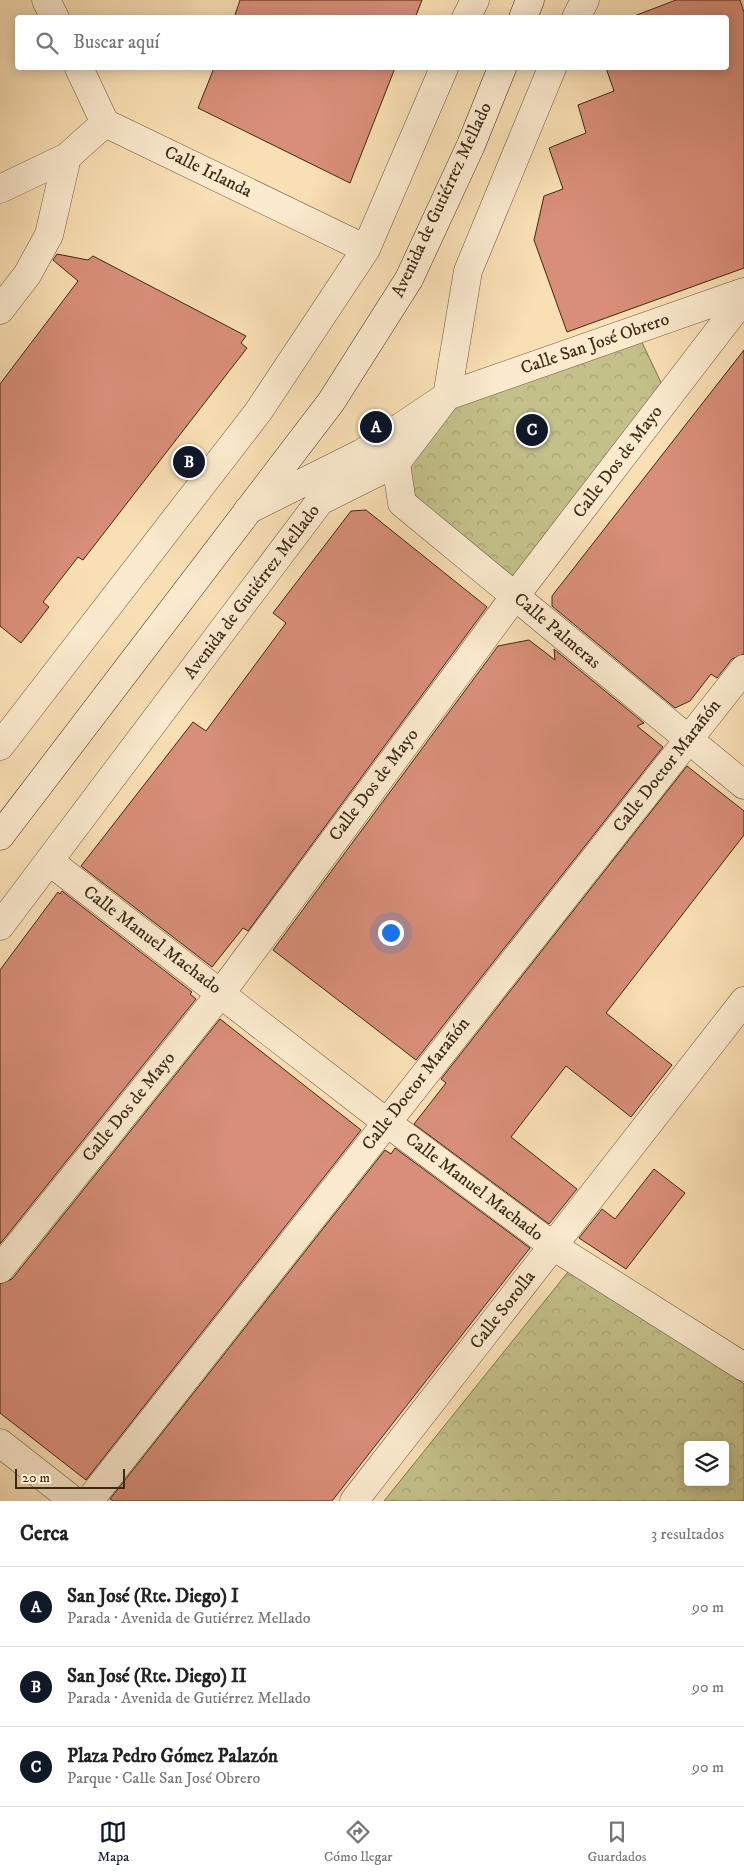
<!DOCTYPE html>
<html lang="es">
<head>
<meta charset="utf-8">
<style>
	body { margin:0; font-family:"IM FELL DW Pica",serif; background:#f6f6f6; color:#222 }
	.controls { position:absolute; right:15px; bottom:15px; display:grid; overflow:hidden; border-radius:5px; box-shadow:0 2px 12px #0003 }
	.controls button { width:45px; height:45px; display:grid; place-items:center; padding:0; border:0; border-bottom:1px solid #e0e0e0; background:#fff; color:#222; font:25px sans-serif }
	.scale { position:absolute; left:15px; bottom:12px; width:110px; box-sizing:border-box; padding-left:5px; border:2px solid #3c2a16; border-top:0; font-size:14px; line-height:18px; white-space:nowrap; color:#3c2a16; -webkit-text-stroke:4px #fbeace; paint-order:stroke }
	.you { position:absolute; left:390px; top:932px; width:18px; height:18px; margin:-12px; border:4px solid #fff; border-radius:50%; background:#1a73e8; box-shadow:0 0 0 8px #1a73e833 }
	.badge { display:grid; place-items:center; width:32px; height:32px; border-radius:50%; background:#111827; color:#fff; font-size:16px; font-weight:700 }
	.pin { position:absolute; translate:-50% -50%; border:2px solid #fff; box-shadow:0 1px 5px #0006 }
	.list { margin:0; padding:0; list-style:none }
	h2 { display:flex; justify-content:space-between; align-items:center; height:65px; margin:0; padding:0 20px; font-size:21px }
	h2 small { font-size:16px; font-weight:400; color:#767676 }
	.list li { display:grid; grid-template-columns:32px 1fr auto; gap:15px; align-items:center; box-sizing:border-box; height:80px; padding:0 20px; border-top:1px solid #e0e0e0 }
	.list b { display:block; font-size:19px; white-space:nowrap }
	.list p { margin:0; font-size:16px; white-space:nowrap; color:#767676 }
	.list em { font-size:16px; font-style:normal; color:#767676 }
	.icon { flex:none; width:28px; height:28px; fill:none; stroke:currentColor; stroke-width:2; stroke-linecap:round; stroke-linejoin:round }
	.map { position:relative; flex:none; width:744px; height:1501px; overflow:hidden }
	.search { position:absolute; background:#fff; box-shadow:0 2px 12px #0003; left:15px; right:15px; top:15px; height:55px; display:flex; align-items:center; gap:12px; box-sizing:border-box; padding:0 18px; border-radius:5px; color:#767676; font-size:19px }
	.sheet { height:305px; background:#fff }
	nav { display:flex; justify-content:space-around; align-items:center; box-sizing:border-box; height:70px; border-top:1px solid #e0e0e0; background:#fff; font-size:14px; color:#767676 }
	nav a { display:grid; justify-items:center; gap:2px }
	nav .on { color:#111827 }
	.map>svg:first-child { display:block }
	.park { fill:url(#park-crowns); stroke:#807550; fill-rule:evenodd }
	.building { fill:#d88e79; stroke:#3c2a16 }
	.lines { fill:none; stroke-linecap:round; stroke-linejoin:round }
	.minor-casing { stroke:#6b573e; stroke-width:29 }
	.secondary-casing { stroke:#3c2a16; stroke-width:29 }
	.minor { stroke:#fbeace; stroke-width:28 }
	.secondary { stroke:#fbeace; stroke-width:28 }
	.labels { text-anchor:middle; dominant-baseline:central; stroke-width:4; stroke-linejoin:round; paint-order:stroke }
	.street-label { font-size:18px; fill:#3c2a16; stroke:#fbeace }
</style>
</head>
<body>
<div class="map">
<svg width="744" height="1501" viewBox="0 0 744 1501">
	<defs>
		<pattern id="park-crowns" width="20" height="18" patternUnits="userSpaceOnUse" patternTransform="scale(1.25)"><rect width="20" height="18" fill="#c3c089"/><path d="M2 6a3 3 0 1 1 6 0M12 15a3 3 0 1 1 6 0" fill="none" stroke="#a8a576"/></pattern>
	</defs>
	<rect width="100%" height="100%" fill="#f9dfb4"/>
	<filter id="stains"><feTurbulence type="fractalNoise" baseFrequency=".004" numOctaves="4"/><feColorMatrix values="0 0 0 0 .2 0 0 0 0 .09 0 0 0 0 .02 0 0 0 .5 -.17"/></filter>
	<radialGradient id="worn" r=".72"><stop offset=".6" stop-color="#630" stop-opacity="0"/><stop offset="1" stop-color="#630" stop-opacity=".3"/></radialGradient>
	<!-- park -->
	<path class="park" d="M636,330l32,67 -153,199 -113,-93 -6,-40 51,-67z
		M576,1262l168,122v117h-360zM688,1445h37v37h-37z"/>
	<!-- building -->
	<path class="building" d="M240,0h182l-7,18h-181z
		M676,0h64l4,12v256l-177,64 -33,-92 10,-44 19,-7 -14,-41 37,-15 -8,-28 36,-14 -8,-23h120v-50h-97z
		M214,68h181l-45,115 -152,-75z
		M57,254l31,6 5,-4 153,80 -5,7 6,5 -164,212 -5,-3 -35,45 6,5 -28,36 -21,-17v-242l78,-103 -25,-21z
		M744,350v304l-12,5 -15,19 -6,-4 -21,27 -15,7 -123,-102v-10z
		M366,510l121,97 -239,324 -5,-3 -31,39 -131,-101 112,-144 13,9 80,-108 -13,-10 78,-102z
		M529,640l26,20 -1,-11 90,74 -7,3 26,21 -247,313 -143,-110 225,-304z
		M687,766l57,45v24l-138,178 66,52 -41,52 -65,-51 -55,71 66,52 -28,35 -135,-100 32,-41 -5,-4z
		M62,891l130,101 -2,2 6,5 -196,245v-274l58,-78 2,2z
		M220,1019l141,111 -275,350 -86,-67v-129l12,-5z
		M395,1148l135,100 -198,253h-219l-3,-2 275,-349 6,4z
		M654,1169l31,24 -59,76 -47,-31 23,-29 13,10z"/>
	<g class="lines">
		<defs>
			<path id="minor" d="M46,0l9,18
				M466,18l9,-18
				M576,18l9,-18
				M79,68l26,55 261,126
				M0,189l67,-32 38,-34
				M0,310l27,-35 22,-40 18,-78
				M396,463l6,40 342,282
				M248,510l114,-57 85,-57 297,-104
				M0,746l258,-334 108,-163 78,-181
				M49,861l337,261 167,124 191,121
				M0,926l320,-425 76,-38 51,-67 21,-125 84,-203
				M0,1269l221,-276 294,-397 229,-298
				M0,1443l74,58
				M89,1501l655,-832
				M354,1501l390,-500"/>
			<path id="secondary" d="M523,18l7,-18
				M0,836l331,-434 78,-123 62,-134 31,-77"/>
		</defs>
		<!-- minor casing -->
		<use href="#minor" class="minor-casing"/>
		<!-- secondary casing -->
		<use href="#secondary" class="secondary-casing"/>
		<!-- minor -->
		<use href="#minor" class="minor"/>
		<!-- secondary -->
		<use href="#secondary" class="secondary"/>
	</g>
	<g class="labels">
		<!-- street labels -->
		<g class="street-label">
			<text transform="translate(208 172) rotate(26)">Calle Irlanda</text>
			<text transform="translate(442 200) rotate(-65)">Avenida de Gutiérrez Mellado</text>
			<text transform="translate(595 344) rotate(-19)">Calle San José Obrero</text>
			<text transform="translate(618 462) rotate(-53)">Calle Dos de Mayo</text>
			<text transform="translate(252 592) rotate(-53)">Avenida de Gutiérrez Mellado</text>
			<text transform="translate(557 631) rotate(40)">Calle Palmeras</text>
			<text transform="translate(667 766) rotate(-52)">Calle Doctor Marañón</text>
			<text transform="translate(374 785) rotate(-53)">Calle Dos de Mayo</text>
			<text transform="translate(152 940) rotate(37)">Calle Manuel Machado</text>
			<text transform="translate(416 1084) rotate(-52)">Calle Doctor Marañón</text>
			<text transform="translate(129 1107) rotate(-51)">Calle Dos de Mayo</text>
			<text transform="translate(474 1187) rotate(37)">Calle Manuel Machado</text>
			<text transform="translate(503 1310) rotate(-52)">Calle Sorolla</text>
		</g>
	</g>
	<rect width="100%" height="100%" filter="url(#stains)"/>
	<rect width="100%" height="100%" fill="url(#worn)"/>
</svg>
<div class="controls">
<button><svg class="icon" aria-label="layers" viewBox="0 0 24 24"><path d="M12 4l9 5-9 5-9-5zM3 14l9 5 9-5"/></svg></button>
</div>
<div class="scale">20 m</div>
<div class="you"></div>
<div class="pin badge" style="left:376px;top:427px">A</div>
<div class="pin badge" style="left:189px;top:462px">B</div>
<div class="pin badge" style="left:532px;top:430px">C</div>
<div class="search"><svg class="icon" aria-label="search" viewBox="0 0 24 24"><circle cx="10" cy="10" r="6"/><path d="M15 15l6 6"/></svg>Buscar aquí</div>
</div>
<section class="sheet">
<h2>Cerca<small>3 resultados</small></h2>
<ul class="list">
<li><span class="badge">A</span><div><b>San José (Rte. Diego) I</b><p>Parada · Avenida de Gutiérrez Mellado</p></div><em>90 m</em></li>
<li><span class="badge">B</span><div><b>San José (Rte. Diego) II</b><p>Parada · Avenida de Gutiérrez Mellado</p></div><em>90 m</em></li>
<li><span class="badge">C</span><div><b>Plaza Pedro Gómez Palazón</b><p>Parque · Calle San José Obrero</p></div><em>90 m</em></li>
</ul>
</section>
<nav>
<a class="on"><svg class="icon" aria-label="map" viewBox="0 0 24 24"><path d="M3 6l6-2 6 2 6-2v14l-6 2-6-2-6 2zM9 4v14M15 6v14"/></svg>Mapa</a>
<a><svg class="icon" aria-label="directions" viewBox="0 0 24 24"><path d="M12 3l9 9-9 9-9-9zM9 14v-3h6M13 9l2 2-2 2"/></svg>Cómo llegar</a>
<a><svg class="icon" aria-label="saved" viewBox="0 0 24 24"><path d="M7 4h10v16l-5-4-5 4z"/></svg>Guardados</a>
</nav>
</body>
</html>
